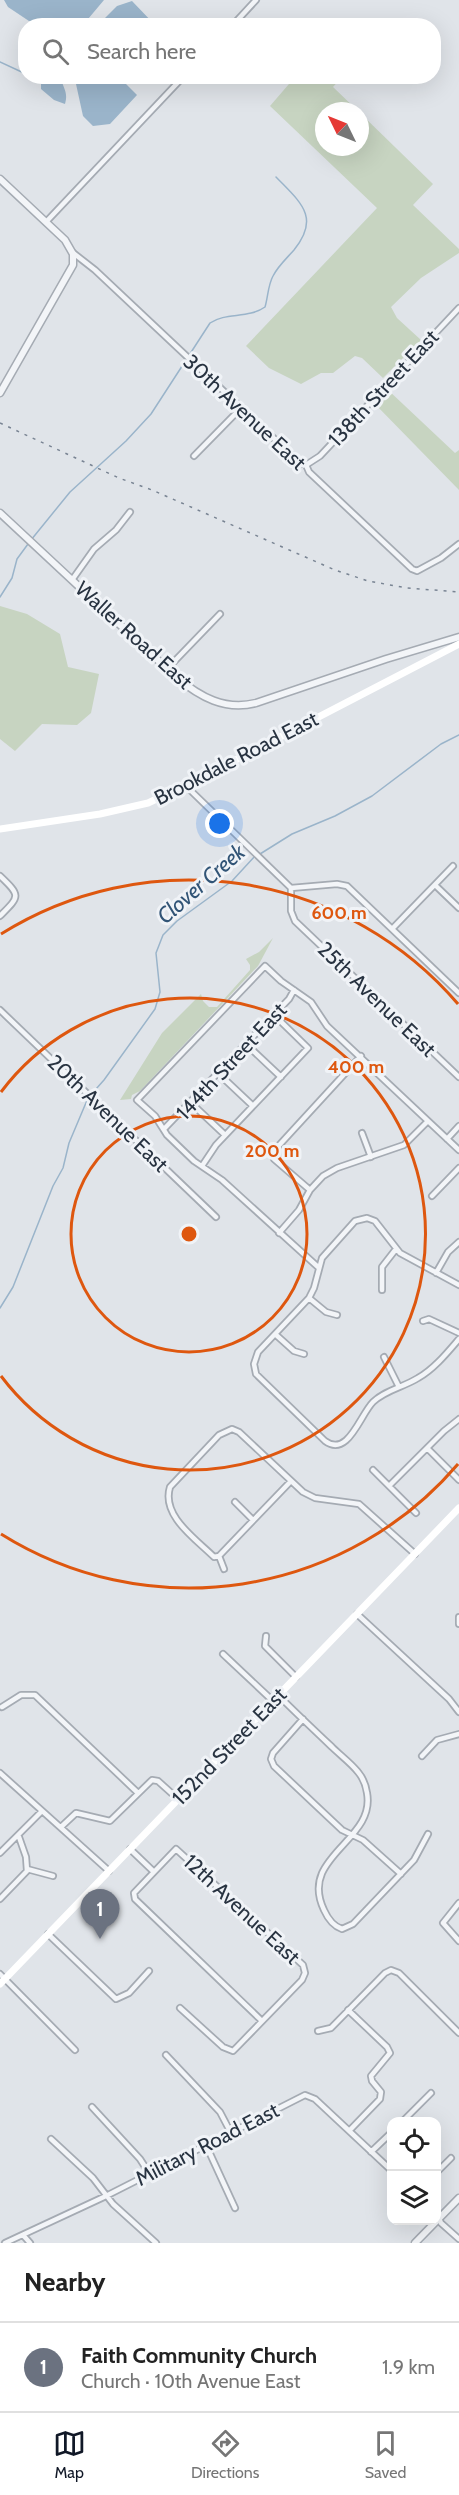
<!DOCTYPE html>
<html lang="en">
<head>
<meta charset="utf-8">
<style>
	body { margin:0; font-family:Cabin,sans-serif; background:#f6f6f6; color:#222 }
	.controls { position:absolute; right:18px; bottom:18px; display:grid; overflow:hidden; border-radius:12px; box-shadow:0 6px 24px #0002 }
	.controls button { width:54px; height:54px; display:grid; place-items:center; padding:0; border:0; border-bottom:2px solid #e0e0e0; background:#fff; color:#222; font:30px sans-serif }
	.compass { position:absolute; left:315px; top:102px; width:54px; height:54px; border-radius:50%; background:#fff; box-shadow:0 6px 24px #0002; rotate:313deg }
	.you { position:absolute; left:220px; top:824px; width:21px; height:21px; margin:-15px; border:4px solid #fff; border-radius:50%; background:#1a73e8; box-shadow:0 0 0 9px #1a73e833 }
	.badge { display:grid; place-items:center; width:39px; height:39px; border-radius:50%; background:#111827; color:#fff; font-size:20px; font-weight:700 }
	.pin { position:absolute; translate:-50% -50px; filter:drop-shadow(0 2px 3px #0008) }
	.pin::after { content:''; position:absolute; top:32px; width:21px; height:18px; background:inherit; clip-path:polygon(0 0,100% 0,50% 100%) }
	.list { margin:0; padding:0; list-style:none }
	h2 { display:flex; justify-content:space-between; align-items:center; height:78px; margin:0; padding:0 24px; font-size:26px }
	h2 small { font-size:20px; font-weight:400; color:#767676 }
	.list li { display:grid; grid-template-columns:39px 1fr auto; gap:18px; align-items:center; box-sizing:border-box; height:90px; padding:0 24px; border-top:2px solid #e0e0e0 }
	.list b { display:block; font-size:22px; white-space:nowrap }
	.list p { margin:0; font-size:20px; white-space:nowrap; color:#767676 }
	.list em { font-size:20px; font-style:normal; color:#767676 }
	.icon { flex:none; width:33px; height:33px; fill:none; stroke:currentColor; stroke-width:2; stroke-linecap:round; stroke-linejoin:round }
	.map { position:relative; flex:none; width:459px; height:2243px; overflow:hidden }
	.search { position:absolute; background:#fff; box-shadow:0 6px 24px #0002; left:18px; right:18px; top:18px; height:66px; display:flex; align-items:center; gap:15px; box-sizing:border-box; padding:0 21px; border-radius:24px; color:#767676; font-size:22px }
	.sheet { height:168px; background:#fff }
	nav { display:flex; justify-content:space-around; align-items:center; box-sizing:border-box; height:84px; border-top:2px solid #e0e0e0; background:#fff; font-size:16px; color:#767676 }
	nav a { display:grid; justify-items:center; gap:3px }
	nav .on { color:#111827 }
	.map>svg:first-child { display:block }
	.green { fill:#c7d4c1 }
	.water { fill:#9ab4ca }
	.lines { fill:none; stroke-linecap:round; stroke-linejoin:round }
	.stream { stroke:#9ab4ca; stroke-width:1.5 }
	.minor-casing { stroke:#a5abb3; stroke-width:8 }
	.tertiary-casing { stroke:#a5abb3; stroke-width:9 }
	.minor { stroke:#f3f5f8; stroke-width:4.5 }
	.tertiary { stroke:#f3f5f8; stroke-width:6 }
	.secondary { stroke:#fff; stroke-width:7 }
	.rail { stroke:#798493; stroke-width:1.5; stroke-dasharray:3 6; stroke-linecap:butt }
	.ring { fill:none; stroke:#de570f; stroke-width:3 }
	.labels { text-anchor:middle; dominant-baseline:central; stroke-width:6; stroke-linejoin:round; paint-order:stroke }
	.street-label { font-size:21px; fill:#283341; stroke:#f0f3f7 }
	.water-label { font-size:22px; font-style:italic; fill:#315476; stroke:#f0f3f7 }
	.centre { fill:#de570f; stroke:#f0f3f7; stroke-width:3 }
	.ring-label { font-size:18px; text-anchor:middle; font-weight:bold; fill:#de570f; stroke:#f0f3f7; stroke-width:6; stroke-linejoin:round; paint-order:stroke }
</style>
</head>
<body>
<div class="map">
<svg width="459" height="2243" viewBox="0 0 459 2243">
	<rect width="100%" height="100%" fill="#e0e4e9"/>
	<!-- green -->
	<path class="green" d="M295,77h47l-9,10 25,24h-34v36h36v-34l73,71 -20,21 46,44v4l-38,25 -30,29 6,11 24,22 -38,38 -21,-20 -7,-2 -22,17h-12l-20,11 -32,-16 -23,-22 131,-138 -107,-102z
		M387,389l68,64 4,-3v40l-85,-87z
		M0,606l27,8 33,20 8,33 31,7 -8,39 -14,12 -35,-1 -27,27 -15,-12z
		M273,938l-15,28 -118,125 -8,4 -1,4 -11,1 42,-67 39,-39 2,7 6,6h8l33,-37v-5l-4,-6 13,-7z"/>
	<!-- water -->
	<path class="water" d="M4,0h100l-21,25h-31l-7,-5 -16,1 -21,-14z
		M132,1l23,24h-57l19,-19z
		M56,77h5c1,10 8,15 4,27l-11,-4 -13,-11v-5l13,-2z
		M70,77h49l18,18 -27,29 -17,2 -10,-10 -7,-32z"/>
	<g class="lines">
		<!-- stream -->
		<path class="stream" d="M0,62l26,12
			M33,76h25
			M31,540l39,-48 56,-51 25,-27 59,-91c16,-11 38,-4 55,-16 3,-10 3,-22 8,-31 5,-10 14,-18 21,-26 27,-33 6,-48 -18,-73
			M0,597l12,-19 5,-19 11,-15
			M260,854l32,-20 43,-18 37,-20 69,-52 18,-9
			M0,1308l13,-21 40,-101 10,-18 6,-25 19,-45 16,-18 51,-71 5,-17 -4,-39 7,-18 14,-14 55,-40 23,-25"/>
		<defs>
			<path id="minor" d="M232,26l24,-26
				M46,222l138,-146
				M72,252l23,18 204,192 7,3 3,7 103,97 5,2 24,-13 18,-14
				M194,456l47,-48
				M306,465l14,-9 139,-148
				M72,580l22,-31 22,-19 14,-18
				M167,669l53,-55
				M186,786l105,102
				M0,876c21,20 20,20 0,40
				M435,885l24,23
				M291,888v23l4,10 164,156
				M291,888l46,-4 10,2 112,107
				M392,929l61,-63
				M0,1010l216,207
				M246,1044l35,33
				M219,1074l34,32
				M191,1103l34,32
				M164,1129l125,-130 5,-9
				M362,1133l9,24
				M447,1139l12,-13
				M202,1166l14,-21 92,-97 -34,-33
				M310,1190l-36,-31 -2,-6 89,-97
				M432,1196l27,-28
				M279,1233l20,-23 11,-20 13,-14 14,-8 67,-23 24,-24
				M318,1267l-96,-87 -28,-19 -27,-26 -12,-19 -18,-16 128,-134 16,15 30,21 16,24 132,124
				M436,1273l12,-21 11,-10
				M459,1285l-59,-32 -25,-32 -8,-3 -12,3 -33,37 -8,30 -5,10 -51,54 -4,12 2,10 69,67c23,17 35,-26 48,-39 12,-12 31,-15 45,-24 16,-9 29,-25 41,-39
				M382,1290v-23l14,-18
				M309,1298l17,14 11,3
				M423,1321l6,-2 30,14
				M275,1334l19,17 10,3
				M384,1357l15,30
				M427,1448l32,32
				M373,1470l43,43
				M390,1485l54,-54 15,-12
				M235,1502l18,18
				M219,1556l-5,1c-18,-18 -53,-41 -44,-70l49,-52 13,-6 7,3 64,60 12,6 44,6 56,50
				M219,1556l72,-75
				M219,1556l5,13
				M357,1614l92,85 10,13
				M459,1617v7
				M266,1636l-1,10 31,31
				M223,1654l50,47
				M279,1696c17,17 35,34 53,51 8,8 19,16 26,25 5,6 8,14 9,21 9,48 -69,63 -43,117 4,9 9,16 18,19l11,-5 61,-64 14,-26
				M2,1707l19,-12h14l103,98
				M303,1719l-30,34 -2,6 3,7 68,64 21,10 38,34
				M422,1756l15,-16 22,-6
				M0,1773l109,98
				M61,1827l15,-14 34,8 42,-41 6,1 20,18
				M130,1849l23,22
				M0,1853l42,-42
				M27,1869l26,7
				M0,1899l27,-28 -1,-14 -7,-20
				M459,1903l-16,20 16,18
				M48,1934l68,65 13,-6 20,-22
				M0,1974l75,76
				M180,2008l43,39 10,4 4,-4 65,-67 3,-7 -2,-8 -127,-116 -42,44 1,6 127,122
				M348,2010l39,37 3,6 -19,23 1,5 9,11 -1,7 -31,32
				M318,2031l13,-3 54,-55 6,-3 8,3 60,60
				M166,2055l54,57 11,21
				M92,2107l48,52 9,14
				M402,2122l29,-29
				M51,2139l42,39 20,26 43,39
				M206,2145l29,63
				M371,2152l21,-20
				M436,2173l15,-15
				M436,2212l5,11 18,16
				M23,2235l7,8
				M5,2243l101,-47 199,-101 10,4 77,72"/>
			<path id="tertiary" d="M0,179l65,61 8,14v11l-73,128
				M0,513l176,164c24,20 49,34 80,26l130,-44 73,-22
				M415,2243l44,-45"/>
		</defs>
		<!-- minor casing -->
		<use href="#minor" class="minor-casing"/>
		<!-- tertiary casing -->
		<use href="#tertiary" class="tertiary-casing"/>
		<!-- minor -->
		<use href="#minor" class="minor"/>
		<!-- tertiary -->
		<use href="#tertiary" class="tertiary"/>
		<!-- secondary -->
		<path class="secondary" d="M0,829l100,-15 48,-11 51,-24 260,-135
			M0,1984l459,-476"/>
		<!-- rail -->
		<path class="rail" d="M0,423l119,55 33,12 183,80 33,11 39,7 52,4"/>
	</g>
	<!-- distance rings -->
	<g class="ring">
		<circle cx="189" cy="1234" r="118"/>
		<path d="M1 1092A236 236 0 1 1 1 1376"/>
		<path d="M458 1464A354 354 0 0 1 1 1534M1 934A354 354 0 0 1 458 1004"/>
	</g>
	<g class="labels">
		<!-- street labels -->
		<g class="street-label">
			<text transform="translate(383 388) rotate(-47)">138th Street East</text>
			<text transform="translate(245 412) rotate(43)">30th Avenue East</text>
			<text transform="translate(134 635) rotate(42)">Waller Road East</text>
			<text transform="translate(236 758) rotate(-27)">Brookdale Road East</text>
			<text transform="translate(377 999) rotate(44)">25th Avenue East</text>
			<text transform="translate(231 1061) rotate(-47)">144th Street East</text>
			<text transform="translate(108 1113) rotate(44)">20th Avenue East</text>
			<text transform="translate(229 1746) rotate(-46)">152nd Street East</text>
			<text transform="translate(242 1909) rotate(43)">12th Avenue East</text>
			<text transform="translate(207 2144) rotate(-27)">Military Road East</text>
		</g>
		<!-- water labels -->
		<g class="water-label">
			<text transform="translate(201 884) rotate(-41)">Clover Creek</text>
		</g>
	</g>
	<circle cx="189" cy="1234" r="9" class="centre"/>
	<g class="ring-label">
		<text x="339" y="919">600 m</text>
		<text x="356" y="1073">400 m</text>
		<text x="272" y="1157">200 m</text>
	</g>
</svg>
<div class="controls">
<button><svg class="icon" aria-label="locate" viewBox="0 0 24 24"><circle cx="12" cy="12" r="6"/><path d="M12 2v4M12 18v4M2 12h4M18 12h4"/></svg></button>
<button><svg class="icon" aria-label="layers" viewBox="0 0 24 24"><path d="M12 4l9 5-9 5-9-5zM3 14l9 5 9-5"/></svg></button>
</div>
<svg class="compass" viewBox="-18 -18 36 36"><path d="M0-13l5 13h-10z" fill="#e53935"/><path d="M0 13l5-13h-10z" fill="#767676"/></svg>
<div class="you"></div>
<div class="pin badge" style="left:100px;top:1939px;background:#6b7280">1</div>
<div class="search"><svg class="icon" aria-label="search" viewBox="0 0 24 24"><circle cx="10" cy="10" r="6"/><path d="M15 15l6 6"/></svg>Search here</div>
</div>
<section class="sheet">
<h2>Nearby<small></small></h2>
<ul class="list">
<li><span class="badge" style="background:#6b7280">1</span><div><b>Faith Community Church</b><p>Church · 10th Avenue East</p></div><em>1.9 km</em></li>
</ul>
</section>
<nav>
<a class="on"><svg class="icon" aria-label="map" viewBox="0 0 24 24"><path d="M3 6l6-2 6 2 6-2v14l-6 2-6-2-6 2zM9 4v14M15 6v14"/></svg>Map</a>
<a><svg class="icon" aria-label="directions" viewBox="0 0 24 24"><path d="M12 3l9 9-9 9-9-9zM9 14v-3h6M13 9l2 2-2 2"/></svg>Directions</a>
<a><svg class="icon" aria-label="saved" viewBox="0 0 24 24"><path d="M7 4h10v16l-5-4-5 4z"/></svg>Saved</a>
</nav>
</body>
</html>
